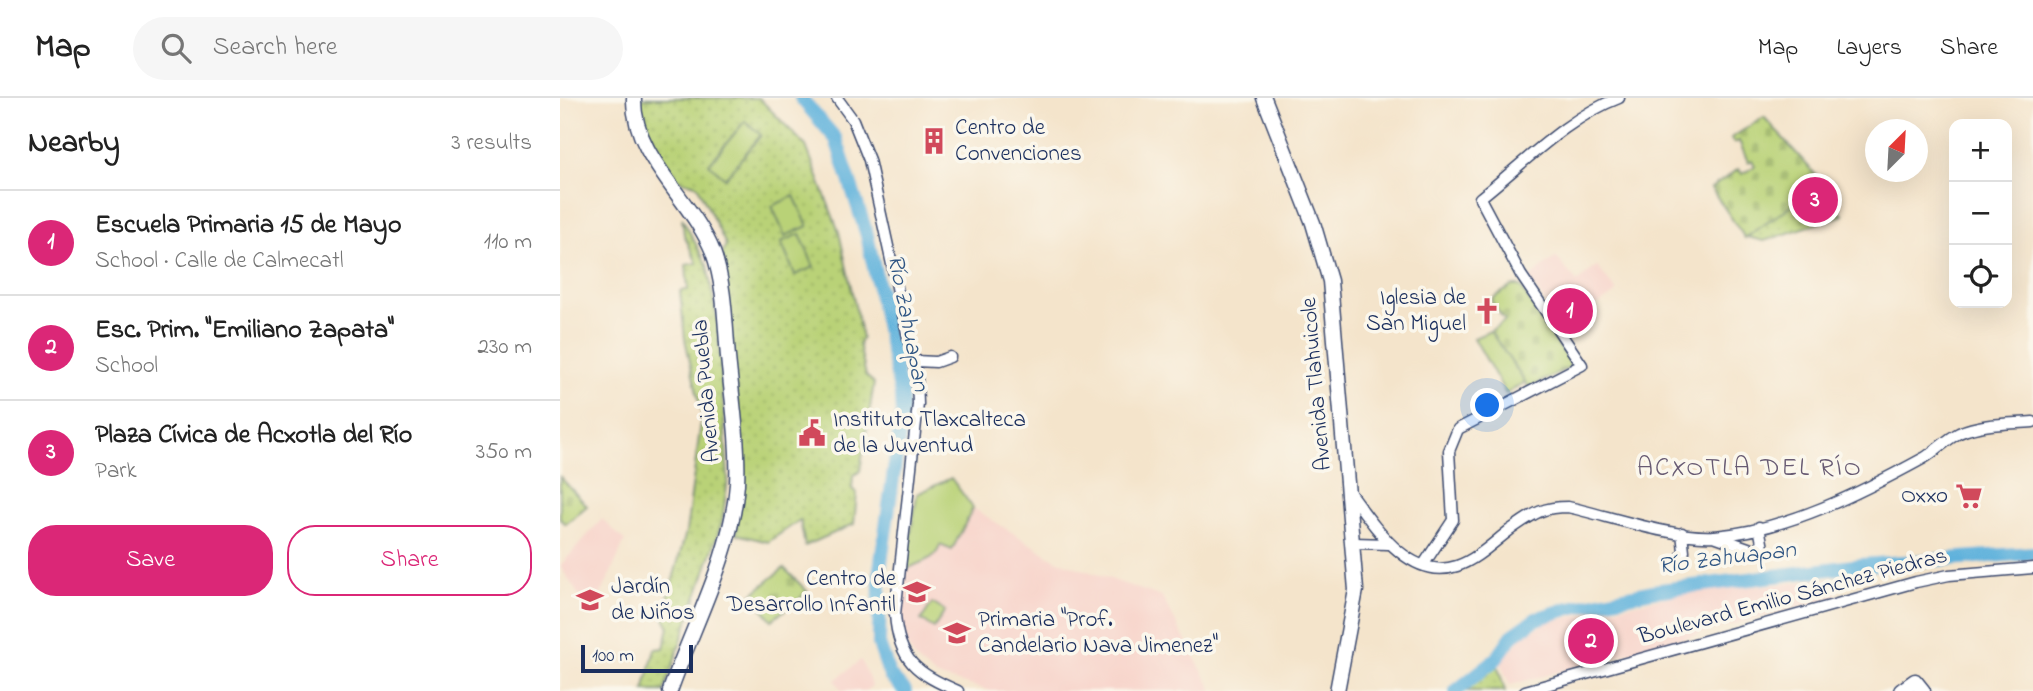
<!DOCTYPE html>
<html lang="en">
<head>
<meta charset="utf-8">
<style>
	body { margin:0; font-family:"Indie Flower",sans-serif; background:#f6f6f6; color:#222 }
	.controls { position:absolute; right:21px; top:21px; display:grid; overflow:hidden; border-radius:14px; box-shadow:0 7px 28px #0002 }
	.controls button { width:63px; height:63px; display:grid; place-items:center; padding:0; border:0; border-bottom:2px solid #e0e0e0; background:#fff; color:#222; font:35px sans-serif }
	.compass { position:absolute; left:1305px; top:21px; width:63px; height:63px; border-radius:50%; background:#fff; box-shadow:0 7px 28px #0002; rotate:24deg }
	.scale { position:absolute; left:21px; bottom:18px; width:112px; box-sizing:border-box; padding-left:7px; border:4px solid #1b2f5e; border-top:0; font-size:19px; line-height:24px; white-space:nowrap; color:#1b2f5e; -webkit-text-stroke:5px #fbf7ec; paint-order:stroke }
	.you { position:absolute; left:928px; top:308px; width:24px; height:24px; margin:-18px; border:5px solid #fff; border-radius:50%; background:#1a73e8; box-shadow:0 0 0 10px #1a73e833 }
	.badge { display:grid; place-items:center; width:46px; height:46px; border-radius:50%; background:#db2777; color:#fff; font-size:23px; font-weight:700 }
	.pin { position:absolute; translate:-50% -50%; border:4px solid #fff; box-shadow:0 2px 7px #0006 }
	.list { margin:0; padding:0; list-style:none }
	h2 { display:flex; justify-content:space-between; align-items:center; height:91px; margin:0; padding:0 28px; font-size:30px }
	h2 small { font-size:23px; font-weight:400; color:#767676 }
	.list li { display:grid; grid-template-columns:46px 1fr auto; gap:21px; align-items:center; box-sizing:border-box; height:105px; padding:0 28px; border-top:2px solid #e0e0e0 }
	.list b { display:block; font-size:26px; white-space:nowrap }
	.list p { margin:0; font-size:23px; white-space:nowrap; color:#767676 }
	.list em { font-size:23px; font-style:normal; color:#767676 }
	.actions { display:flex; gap:14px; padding:21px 28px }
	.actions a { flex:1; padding:16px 0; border:2px solid #db2777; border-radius:28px; text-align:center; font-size:24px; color:#db2777 }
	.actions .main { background:#db2777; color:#fff }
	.icon { flex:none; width:38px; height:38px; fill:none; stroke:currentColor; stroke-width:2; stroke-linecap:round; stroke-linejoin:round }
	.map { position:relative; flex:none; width:1473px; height:593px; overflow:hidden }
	header { display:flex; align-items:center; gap:42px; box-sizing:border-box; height:98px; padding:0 35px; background:#fff; border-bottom:2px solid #e0e0e0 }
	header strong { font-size:33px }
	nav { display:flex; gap:38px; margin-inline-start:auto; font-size:24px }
	.search { width:490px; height:63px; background:#f6f6f6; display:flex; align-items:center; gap:18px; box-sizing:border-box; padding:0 24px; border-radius:38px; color:#767676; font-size:26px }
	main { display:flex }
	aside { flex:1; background:#fff }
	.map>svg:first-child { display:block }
	.built { fill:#f7d1c8 }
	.cemetery { fill:url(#cemetery-stones); stroke:#6a806a; stroke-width:2 }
	.park { fill:url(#park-dots); stroke:#6a806a; stroke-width:2 }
	.pitch { fill:#b9d277; stroke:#6a806a; stroke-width:2 }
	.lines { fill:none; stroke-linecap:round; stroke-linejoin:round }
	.river { stroke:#61b2dc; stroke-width:14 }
	.minor-casing { stroke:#3c4a6e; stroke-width:13 }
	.major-casing { stroke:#3c4a6e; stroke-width:17 }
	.minor { stroke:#fff; stroke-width:10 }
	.major { stroke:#fff; stroke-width:14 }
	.labels { text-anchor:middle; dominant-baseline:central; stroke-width:7; stroke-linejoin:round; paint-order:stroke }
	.poi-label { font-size:23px; fill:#1b2f5e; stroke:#fbf7ec; text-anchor:start }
	.street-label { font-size:23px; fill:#1b2f5e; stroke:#fbf7ec }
	.water-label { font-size:24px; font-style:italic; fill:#305684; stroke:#fbf7ec }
	.quarter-label { font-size:26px; letter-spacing:2px; fill:#685b73; stroke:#fbf7ec }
</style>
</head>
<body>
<header>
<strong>Map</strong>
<div class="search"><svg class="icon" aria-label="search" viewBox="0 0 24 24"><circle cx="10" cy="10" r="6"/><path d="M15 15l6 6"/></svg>Search here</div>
<nav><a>Map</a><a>Layers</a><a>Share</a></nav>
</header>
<main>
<aside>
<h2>Nearby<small>3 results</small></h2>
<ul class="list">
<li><span class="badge">1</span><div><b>Escuela Primaria 15 de Mayo</b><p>School · Calle de Calmecatl</p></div><em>110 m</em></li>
<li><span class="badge">2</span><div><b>Esc. Prim. &quot;Emiliano Zapata&quot;</b><p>School</p></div><em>230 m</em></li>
<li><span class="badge">3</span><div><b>Plaza Cívica de Acxotla del Río</b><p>Park</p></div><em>350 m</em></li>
</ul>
<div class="actions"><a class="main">Save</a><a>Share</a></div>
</aside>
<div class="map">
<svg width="1473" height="593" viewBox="0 0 1473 593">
	<defs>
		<pattern id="cemetery-stones" width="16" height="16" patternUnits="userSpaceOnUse" patternTransform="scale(1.75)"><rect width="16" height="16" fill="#b9d277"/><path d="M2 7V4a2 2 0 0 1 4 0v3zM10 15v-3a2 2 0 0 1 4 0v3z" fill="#9eb569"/></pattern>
		<pattern id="park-dots" width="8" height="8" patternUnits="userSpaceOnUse" patternTransform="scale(1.75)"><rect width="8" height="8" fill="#b9d277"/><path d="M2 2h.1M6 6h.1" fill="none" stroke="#9eb569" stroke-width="1.8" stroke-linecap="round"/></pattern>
	</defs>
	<rect width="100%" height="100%" fill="#fbf7ec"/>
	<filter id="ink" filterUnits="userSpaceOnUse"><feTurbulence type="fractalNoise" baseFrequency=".0143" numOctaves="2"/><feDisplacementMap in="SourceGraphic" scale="14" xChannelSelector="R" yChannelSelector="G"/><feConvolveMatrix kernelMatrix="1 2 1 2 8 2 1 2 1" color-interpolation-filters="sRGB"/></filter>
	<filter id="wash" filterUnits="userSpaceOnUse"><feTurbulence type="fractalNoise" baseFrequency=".00686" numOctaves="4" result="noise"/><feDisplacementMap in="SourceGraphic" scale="28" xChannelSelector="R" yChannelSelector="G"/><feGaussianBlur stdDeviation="1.57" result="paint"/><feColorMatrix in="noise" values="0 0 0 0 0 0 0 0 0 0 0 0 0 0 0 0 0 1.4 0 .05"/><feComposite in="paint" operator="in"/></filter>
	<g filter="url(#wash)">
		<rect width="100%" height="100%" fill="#f4e4cb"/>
		<!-- built -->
		<path class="built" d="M996,159l21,25 20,-16 20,26 -55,37 -33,-51z
			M413,410l83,52 106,37 51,94h-222l-55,-15 -21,-17 -15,-27 5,-61 7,-7 12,-1 16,-19 12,6z
			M42,421l23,22 -33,74 -32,-49z
			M1274,481l2,18 -326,88 -10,-23 22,-25 25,-15 144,-30z
			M301,562l11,26 -7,5h-23l-7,-11z"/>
		<!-- cemetery -->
		<path class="cemetery" d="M1204,19l60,67 -79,54 -34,-50 28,-19 3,5 13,-8 -3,-6 -4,2 -9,-21 -5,2 -3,-5z
			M952,188h8l52,80 -43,22 -39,-57 15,-10 -15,-21z
			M0,379l27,29 -21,18 -6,-5z
			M224,470l24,24 -36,28 -21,-25z"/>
		<!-- park -->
		<path class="park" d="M78,0h121l47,48 33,86 23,106 -3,6 7,32 8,7 -14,88 -7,5 -1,13 5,4 -3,31 -49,22 -5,-26 -32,22 -32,-8 8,-67 -24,-208 6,-14 -29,-60 -27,-7 -29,-59z
			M1260,87l23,30 -79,26 -17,-4z
			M122,120l25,47 11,59 10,155 -6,43 -58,169h-20l11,-42 9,-1 5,-21 -6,-11 23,-84 16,-117 -17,-76 -5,-48 8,-1 -2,-25 11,-2 -13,-28z
			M937,566l8,27h-44l2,-1z"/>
		<!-- pitch -->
		<path class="pitch" d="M185,23l16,14 -36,43 -16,-14z
			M234,98l14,30 -23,10 -13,-30z
			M240,136l14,33 -19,8 -14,-33z
			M930,233l35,51 -19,12 -32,-56z
			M391,380l22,30 -21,42 -12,-5c-4,17 -23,16 -35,26l12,-77z
			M372,505l13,8 -11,17 -13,-8z"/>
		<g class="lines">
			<!-- river -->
			<path class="river" d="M241,0l35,41 31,96 34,159 1,21 -22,154 -1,75 11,32 15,15
				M896,593l40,-32 16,-23 24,-17 34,-11 83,-17 209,-26 171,-12"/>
		</g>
	</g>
	<g filter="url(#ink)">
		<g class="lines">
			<defs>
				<path id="minor" d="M277,0l16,22 16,40 48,218 1,26 -23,210c3,46 22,60 63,77
					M355,263l21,1 14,-5
					M790,395c23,31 59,89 107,73 19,-6 37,-24 53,-36 22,-15 30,-23 58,-23 41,9 107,32 147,29 73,-6 147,-44 209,-78 12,-7 23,-19 35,-25 22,-10 50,-9 74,-11
					M1199,429l4,21
					M1154,438l37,13
					M794,445l34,1
					M1120,463l4,-10 -2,-18
					M864,466l29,-44 -4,-69 9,-22 124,-64 -61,-90 -41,-77c43,-34 88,-81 139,-100
					M965,593l391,-109 33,-7 84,-7"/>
				<path id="major" d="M74,0c-2,58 59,103 79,154 12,33 12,71 15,105 4,42 11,85 9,127 -5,71 -44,141 -67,207
					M704,0l49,125 17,58 26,309 -19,101
					M1341,593l14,-10 8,10"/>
			</defs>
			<!-- minor casing -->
			<use href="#minor" class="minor-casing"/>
			<!-- major casing -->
			<use href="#major" class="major-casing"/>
			<!-- minor -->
			<use href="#minor" class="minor"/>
			<!-- major -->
			<use href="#major" class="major"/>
		</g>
	</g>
	<!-- icons -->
	<defs>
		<symbol id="building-bare" viewBox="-9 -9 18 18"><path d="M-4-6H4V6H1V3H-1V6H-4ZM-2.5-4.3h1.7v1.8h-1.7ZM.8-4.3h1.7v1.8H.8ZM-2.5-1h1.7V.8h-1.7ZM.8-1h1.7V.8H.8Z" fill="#d1495b" stroke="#fbf7ec" stroke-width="2.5" paint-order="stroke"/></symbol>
		<symbol id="church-bare" viewBox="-9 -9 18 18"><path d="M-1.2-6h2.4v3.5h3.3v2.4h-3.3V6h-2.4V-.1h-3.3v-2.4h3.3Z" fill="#d1495b" stroke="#fbf7ec" stroke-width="2.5" paint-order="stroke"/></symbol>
		<symbol id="civic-bare" viewBox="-9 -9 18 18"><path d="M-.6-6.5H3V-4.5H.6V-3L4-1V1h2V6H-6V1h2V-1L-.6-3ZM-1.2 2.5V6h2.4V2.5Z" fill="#d1495b" stroke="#fbf7ec" stroke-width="2.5" paint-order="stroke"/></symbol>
		<symbol id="supermarket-bare" viewBox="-9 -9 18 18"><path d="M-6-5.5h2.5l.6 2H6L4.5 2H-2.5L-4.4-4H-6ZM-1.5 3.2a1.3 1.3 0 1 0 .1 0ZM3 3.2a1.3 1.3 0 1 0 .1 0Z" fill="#d1495b" stroke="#fbf7ec" stroke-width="2.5" paint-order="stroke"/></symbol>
		<symbol id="school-bare" viewBox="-9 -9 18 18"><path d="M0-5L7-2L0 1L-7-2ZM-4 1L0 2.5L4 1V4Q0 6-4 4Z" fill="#d1495b" stroke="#fbf7ec" stroke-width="2.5" paint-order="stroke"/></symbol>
	</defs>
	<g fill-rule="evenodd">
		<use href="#building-bare" x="355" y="24" width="38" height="38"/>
		<use href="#church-bare" x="908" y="194" width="38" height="38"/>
		<use href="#civic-bare" x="233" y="316" width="38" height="38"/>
		<use href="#supermarket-bare" x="1390" y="379" width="38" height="38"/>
		<use href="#school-bare" x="338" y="475" width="38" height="38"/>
		<use href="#school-bare" x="11" y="483" width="38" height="38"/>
		<use href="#school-bare" x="378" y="516" width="38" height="38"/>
	</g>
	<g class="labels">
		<!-- poi labels -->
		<g class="poi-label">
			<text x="395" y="30">Centro de<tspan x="395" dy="26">Convenciones</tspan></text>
			<text x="906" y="200" text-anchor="end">Iglesia de<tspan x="906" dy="26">San Miguel</tspan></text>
			<text x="273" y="322">Instituto Tlaxcalteca<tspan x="273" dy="26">de la Juventud</tspan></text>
			<text x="1388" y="398" text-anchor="end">Oxxo</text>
			<text x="336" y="481" text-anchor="end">Centro de<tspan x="336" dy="26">Desarrollo Infantil</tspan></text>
			<text x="51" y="489">Jardín<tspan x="51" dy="26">de Niños</tspan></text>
			<text x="418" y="522">Primaria "Prof.<tspan x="418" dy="26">Candelario Nava Jimenez"</tspan></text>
		</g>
		<!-- street labels -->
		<g class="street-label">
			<text transform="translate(757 286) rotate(-95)">Avenida Tlahuicole</text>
			<text transform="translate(147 293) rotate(-95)">Avenida Puebla</text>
			<text transform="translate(1233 499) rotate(-15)">Boulevard Emilio Sánchez Piedras</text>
		</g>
		<!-- water labels -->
		<g class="water-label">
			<text transform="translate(347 225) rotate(79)">Río Zahuapan</text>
			<text transform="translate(1167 461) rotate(-7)">Río Zahuapan</text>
		</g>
		<!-- quarter labels -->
		<g class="quarter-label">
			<text x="1190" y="371">ACXOTLA DEL RÍO</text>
		</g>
	</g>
</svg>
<div class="controls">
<button>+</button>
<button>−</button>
<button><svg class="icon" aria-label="locate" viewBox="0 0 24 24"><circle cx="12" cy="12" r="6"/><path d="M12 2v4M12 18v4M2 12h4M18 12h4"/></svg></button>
</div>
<svg class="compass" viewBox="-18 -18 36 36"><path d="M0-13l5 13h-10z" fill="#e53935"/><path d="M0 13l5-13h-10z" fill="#767676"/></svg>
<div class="scale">100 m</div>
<div class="you"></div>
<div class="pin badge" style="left:1010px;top:213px">1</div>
<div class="pin badge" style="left:1031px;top:543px">2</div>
<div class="pin badge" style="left:1255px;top:102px">3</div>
</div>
</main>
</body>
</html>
